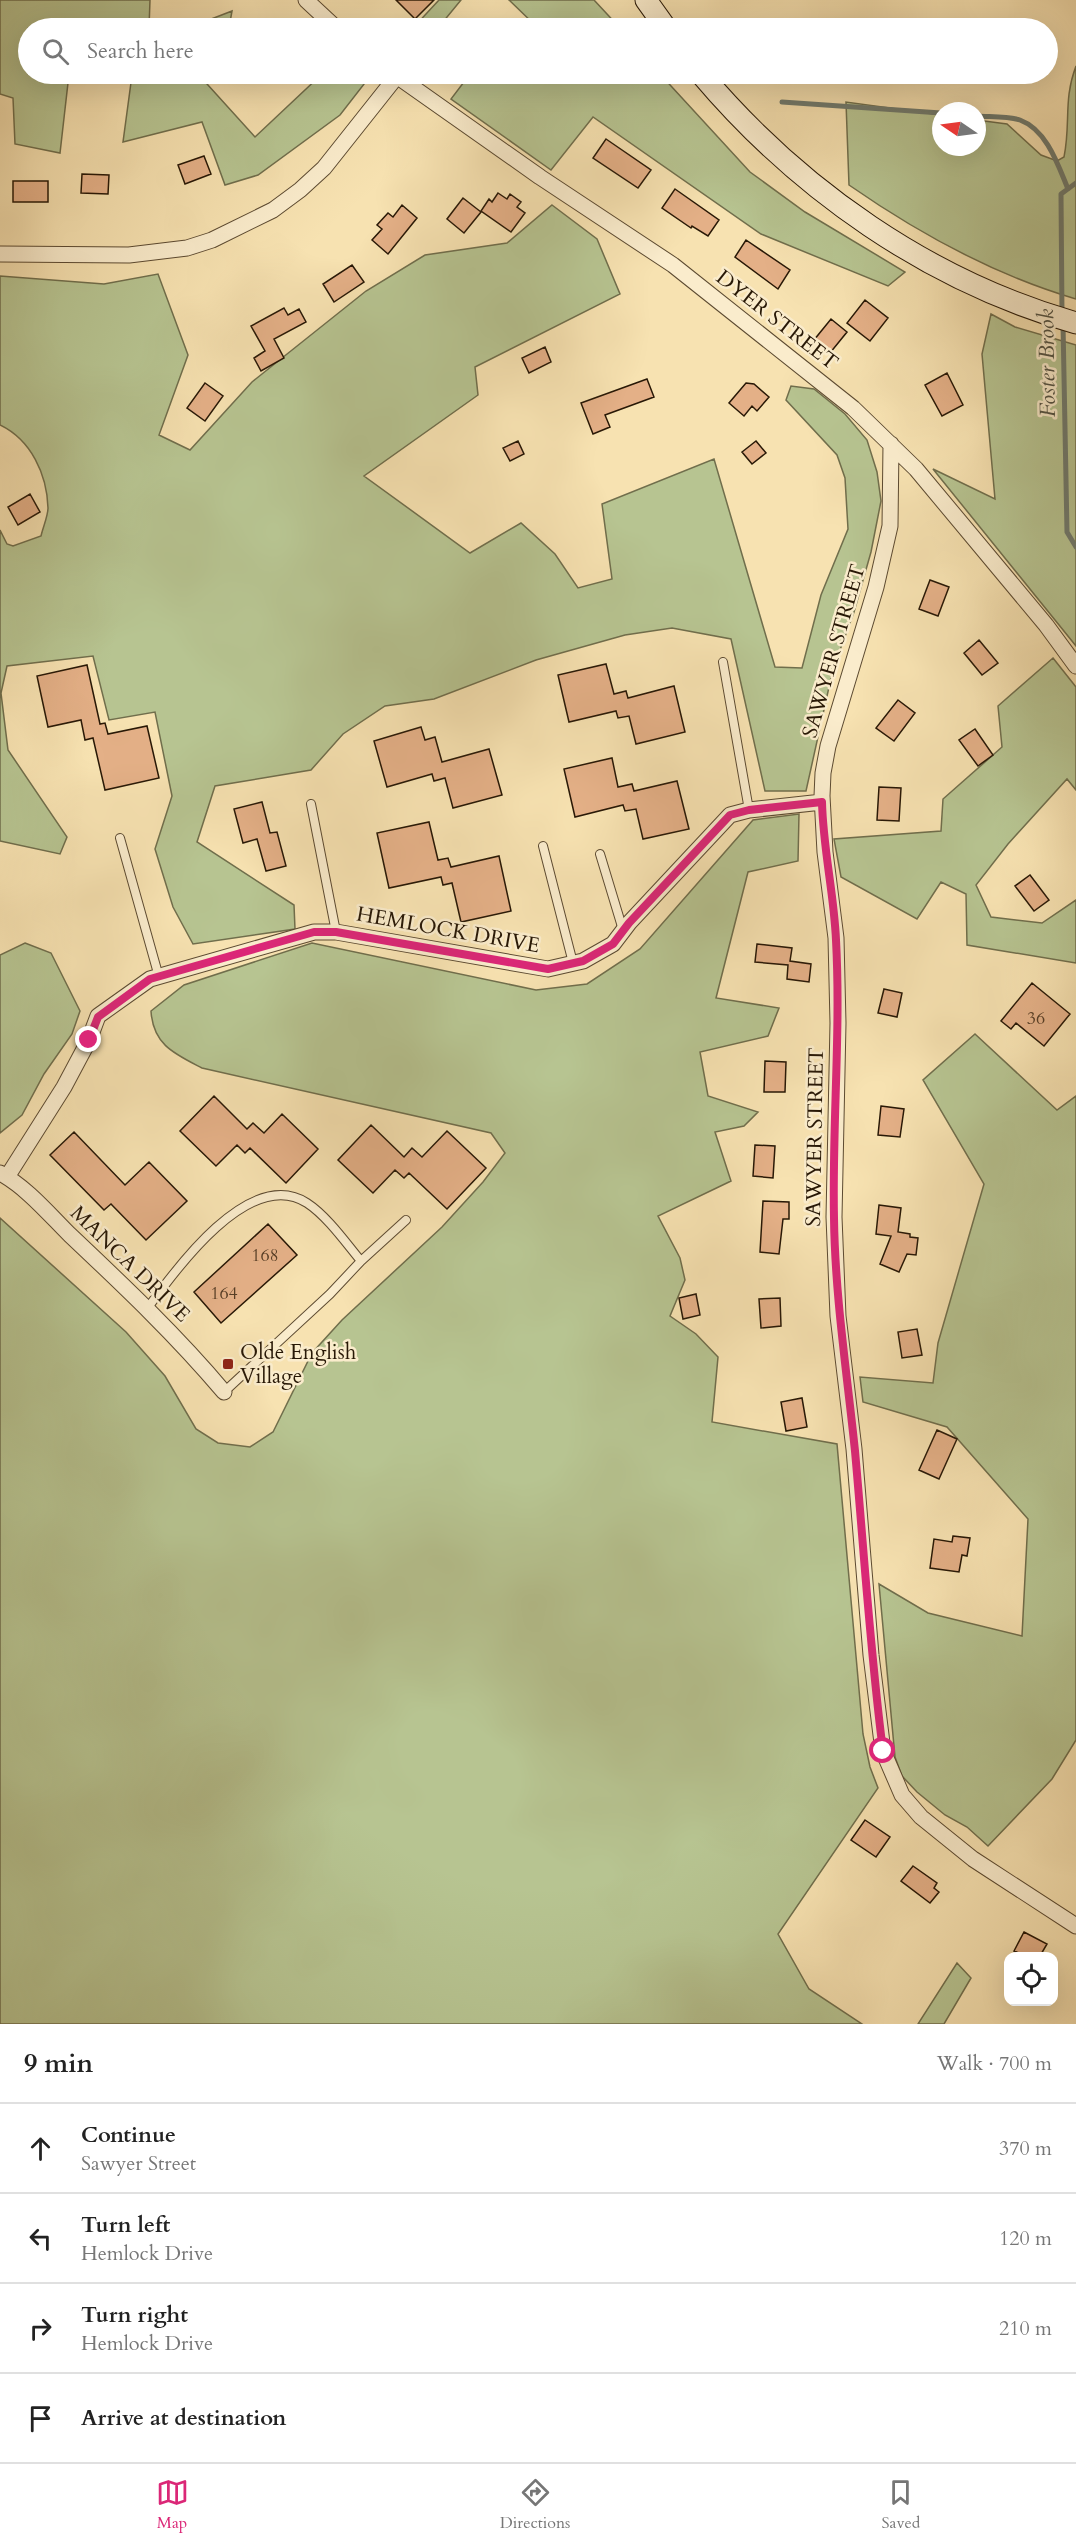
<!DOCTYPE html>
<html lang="en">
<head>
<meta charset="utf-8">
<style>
	body { margin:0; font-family:Cardo,serif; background:#f2f2f2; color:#222 }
	.controls { position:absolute; right:18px; bottom:18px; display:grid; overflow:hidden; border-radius:12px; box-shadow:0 6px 24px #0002 }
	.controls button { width:54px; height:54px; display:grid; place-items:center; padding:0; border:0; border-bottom:2px solid #e0e0e0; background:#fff; color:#222; font:30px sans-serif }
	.compass { position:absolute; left:932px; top:102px; width:54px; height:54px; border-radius:50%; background:#fff; box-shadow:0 6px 24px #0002; rotate:283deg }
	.stop { position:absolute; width:18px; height:18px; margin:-14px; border:4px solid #db2777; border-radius:50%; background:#fff }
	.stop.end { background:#db2777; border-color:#fff; box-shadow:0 2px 6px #0008 }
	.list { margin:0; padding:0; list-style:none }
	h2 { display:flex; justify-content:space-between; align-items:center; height:78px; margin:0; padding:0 24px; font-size:26px }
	h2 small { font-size:20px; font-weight:400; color:#767676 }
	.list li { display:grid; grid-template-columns:39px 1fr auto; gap:18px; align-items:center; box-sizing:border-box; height:90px; padding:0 24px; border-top:2px solid #e0e0e0 }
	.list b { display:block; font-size:22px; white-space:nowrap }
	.list p { margin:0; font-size:20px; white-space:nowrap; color:#767676 }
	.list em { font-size:20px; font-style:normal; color:#767676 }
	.icon { flex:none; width:33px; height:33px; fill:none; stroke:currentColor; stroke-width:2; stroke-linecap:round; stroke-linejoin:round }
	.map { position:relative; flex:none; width:1076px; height:2024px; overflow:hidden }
	.search { position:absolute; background:#fff; box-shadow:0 6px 24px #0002; left:18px; right:18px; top:18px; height:66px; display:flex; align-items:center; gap:15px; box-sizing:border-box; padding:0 21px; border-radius:33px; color:#767676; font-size:22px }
	.sheet { height:438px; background:#fff }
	nav { display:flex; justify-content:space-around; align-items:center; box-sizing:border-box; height:84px; border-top:2px solid #e0e0e0; background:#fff; font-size:16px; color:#767676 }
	nav a { display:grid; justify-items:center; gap:3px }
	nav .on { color:#db2777 }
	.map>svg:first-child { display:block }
	.green { fill:#b7c491; stroke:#706e4c; stroke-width:1.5 }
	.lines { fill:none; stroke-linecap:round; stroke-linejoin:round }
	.stream { stroke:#6f7a6e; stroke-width:5 }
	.building { fill:#e4b087; stroke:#281806; stroke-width:1.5 }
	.lane-casing { stroke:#5c4a31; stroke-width:10 }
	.street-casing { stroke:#5c4a31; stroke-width:17 }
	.secondary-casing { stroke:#281806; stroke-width:23 }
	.lane { stroke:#faeccc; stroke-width:8 }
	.street { stroke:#faeccc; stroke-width:15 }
	.secondary { stroke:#faeccc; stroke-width:21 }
	.route { stroke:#db2777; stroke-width:8 }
	.poi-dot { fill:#8f2418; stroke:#faeccc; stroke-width:2 }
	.labels { text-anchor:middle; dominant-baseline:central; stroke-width:5; stroke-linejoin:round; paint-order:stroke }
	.number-label { font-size:18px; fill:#573e26 }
	.street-label { font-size:21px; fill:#281806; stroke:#faeccc }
	.poi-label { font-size:21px; fill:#281806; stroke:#faeccc; text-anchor:start }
	.water-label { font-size:22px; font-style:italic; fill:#515143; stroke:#faeccc }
</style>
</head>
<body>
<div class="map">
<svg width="1076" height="2024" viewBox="0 0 1076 2024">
	<rect width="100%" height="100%" fill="#f7e2b1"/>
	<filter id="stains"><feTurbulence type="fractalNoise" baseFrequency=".00333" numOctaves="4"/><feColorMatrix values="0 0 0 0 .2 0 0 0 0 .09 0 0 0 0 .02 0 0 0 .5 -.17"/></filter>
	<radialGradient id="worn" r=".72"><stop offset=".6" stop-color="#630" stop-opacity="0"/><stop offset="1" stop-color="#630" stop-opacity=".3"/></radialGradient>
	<!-- green -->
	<path class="green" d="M0,0h150l-1,28h-121v46h41l-9,79 -45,-9 -2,-46 -13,-4z
		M439,0h22l-23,28h-25z
		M509,0h85l26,28h-82z
		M232,11l-3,17h-41z
		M1076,66v233c-82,-24 -158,-66 -227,-114l-3,-83 95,13v32h36v-27l30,4 34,31 16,6 7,-4c7,-34 -1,-57 12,-91z
		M110,74h88l57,63 67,-63h39l7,5 -28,36 -82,60 -33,10 -23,-63 -79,20 9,-67z
		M470,74h190l90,98 55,40 100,60 -17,14 -127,-52 -168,-117 -42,53 -100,-71z
		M552,205l45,34 23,55 -145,73 3,28 -114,81 106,77 51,-30 34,31 23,34 34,-9 -10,-75 112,-45 61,208 27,1 19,-73 27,-66 -3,-51 -8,-23 -51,-55 5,-14 23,3 31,25 22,26 10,32 4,29 -10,51 -17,60 -21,57 -27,122h-41l-34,-152 -59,-11 -47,7 -89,25 -102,39 -49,7 -42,28 -32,36 -96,16 -18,56 97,63 1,24 -102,15 -20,-37 -18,-58 17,-53 -17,-84 -46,8 -16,-64 -86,10 -6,27 7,57 59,87 -7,17 -60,-13v-311l7,14 6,2 28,-10c2,-9 7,-20 7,-28 -1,-34 -17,-68 -48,-83v-149l104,8 54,-10 30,81 -29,80 31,15 62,-68 114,-91 59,-36 82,-12z
		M991,314l24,13 61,18v301l-143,-177 62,30 -13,-145z
		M1053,658l23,29v103l-9,-11 -59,65 -32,41 15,32 51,6 34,-23v63l-109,-18 -1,-51 -25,-12 -24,37 -76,-42 -7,-38 107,-8 2,-32 59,-52 -4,-41z
		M799,814l-1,47 -50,11 -32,126 63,10 -11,28 -68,16 8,44 50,16 -14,14 -29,6 16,49 -73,35 22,42 5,22 -15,36 26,18 22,23 -6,65 125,22 26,290 7,33 8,21 -100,146 31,55 53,35h-862v-806l126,114 39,44 31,53 22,14 32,4 23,-15 39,-79 30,-33 100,-93 41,-45 22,-29 -14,-20 -289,-65c-27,-14 -49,-23 -51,-57l33,-26 128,-42 224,47 51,-6 53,-35 113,-129z
		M25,943l26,10 29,58 -8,23 -28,40 -22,41 -22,18v-178z
		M975,1034l82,76 19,-14v644l-24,39 -64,67 -21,-19 -22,-12 -28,-23 -15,-16 -7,-19 -16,-173 49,29 94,23 6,-117 -81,-92 -84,-25 -3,-25 73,6 5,-40 46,-159 -61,-104z
		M957,1963l14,15 -27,46h-26z"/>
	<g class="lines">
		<!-- stream -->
		<path class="stream" d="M782,102l159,11
			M977,116c13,1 31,0 43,4 27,10 38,45 48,69
			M1062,315l-1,-121 15,-11
			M1063,324l4,208 9,15"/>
	</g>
	<!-- building -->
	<path class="building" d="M396,0h38l-19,19z
		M606,139l45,31 -13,18 -45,-30z
		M204,156l7,18 -26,10 -7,-19z
		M82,174l27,1 -1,19 -27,-1z
		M13,181h35v21h-35z
		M675,189l44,31 -11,16 -16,-10 -1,2 -29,-20z
		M498,193l9,6 3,-5 11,8 -4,5 8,6 -14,19 -30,-21 8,-12 3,3z
		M463,198l18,14 -17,21 -17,-14z
		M402,205l15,13 -29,36 -16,-14 10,-11 -5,-4 11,-12 5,4z
		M746,240l44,30 -12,19 -43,-32z
		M352,265l12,17 -30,20 -11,-18z
		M865,300l23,18 -18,23 -23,-18z
		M284,308l4,7 11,-6 7,13 -32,17 10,19 -23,13 -7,-13 11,-7 -14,-25z
		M831,319l16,13 -17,21 -16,-13z
		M545,347l6,15 -22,11 -7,-15z
		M947,373l16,32 -21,11 -17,-31z
		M647,379l7,18 -49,18 5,12 -17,7 -12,-31z
		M205,383l18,13 -18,25 -18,-13z
		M746,383l8,1 15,13 -12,14 -5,-5 -8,10 -15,-13z
		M518,441l6,13 -14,7 -7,-13z
		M756,441l10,12 -14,11 -10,-12z
		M30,494l10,18 -22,13 -10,-18z
		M930,580l19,7 -11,29 -19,-7z
		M979,640l19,23 -16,12 -18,-22z
		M606,664l8,30 12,-3 2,7 46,-12 11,46 -49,12 -7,-28 -11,2 -2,-7 -47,11 -11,-47z
		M87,665l13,59 5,-1 3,11 39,-8 12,52 -54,12 -12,-52 -8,2 -4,-20 -33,7 -11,-51z
		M898,700l17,13 -21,28 -18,-13z
		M421,727l4,13 10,-3 7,25 47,-13 13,46 -49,13 -8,-30 -11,3 -2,-7 -45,13 -13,-46z
		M975,729l18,26 -15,11 -19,-26z
		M612,758l6,29 14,-3 2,7 43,-10 12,48 -46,10 -7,-30 -11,2 -2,-6 -48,12 -11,-48z
		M879,787l22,1 -2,33 -22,-1z
		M262,802l8,31 7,-1 9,34 -20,5 -9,-32 -14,4 -9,-34z
		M429,822l9,38 10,-2 3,9 48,-11 12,55 -50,11 -9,-39 -9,2 -2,-8 -52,11 -12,-55z
		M1030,875l19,25 -15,11 -19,-25z
		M757,944l35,4 -2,13 21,3 -2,18 -22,-3 1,-14 -33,-3z
		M1032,983l38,31 -26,32 -28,-23 -5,6 -10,-8z
		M884,989l18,4 -5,24 -19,-4z
		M765,1061l21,1 -1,30h-21z
		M214,1096l33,33 6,-6 11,10 18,-19 36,35 -32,34 -36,-35 -5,5 -8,-8 -21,21 -36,-35z
		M881,1106l23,3 -4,28 -22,-2z
		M371,1125l33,32 8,-9 10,9 25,-26 39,37 -39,41 -38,-36 -5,5 -9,-8 -22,23 -35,-33z
		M74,1132l51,53 24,-23 38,39 -41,39 -35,-36 -7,6 -54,-55z
		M755,1145l20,1 -2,32 -20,-2z
		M763,1201l26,1v17h-6l-4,35 -19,-2z
		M879,1205l22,3 -3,24 12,2v3l8,1 -2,17 -9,-1 -8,18 -19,-8 11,-28 -15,-2z
		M268,1224l29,31 -76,68 -27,-31z
		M696,1294l4,21 -17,4 -4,-21z
		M780,1298l1,28 -20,2 -2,-29z
		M917,1329l5,26 -20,3 -4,-26z
		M802,1398l5,29 -21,4 -5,-29z
		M937,1430l20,9 -18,40 -20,-9z
		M953,1536l17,2 -3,18 -5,-1 -3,17 -29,-4 4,-29 18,3z
		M865,1820l25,17 -14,20 -25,-17z
		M913,1866l24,17 -3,5 5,4 -9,11 -29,-22z
		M1024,1932l23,12 -7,12h-14l-12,-5z"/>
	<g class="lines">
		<defs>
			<path id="lane" d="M723,662l26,148
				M311,804l25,128
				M120,838l39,139
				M543,846l30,117
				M600,854l23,76
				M361,1261l45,-41
				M147,1309c28,-39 103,-143 160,-106 20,13 39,40 54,58l-31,33 -106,98"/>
			<path id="street" d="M306,0l30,28
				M394,74l146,103 133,88 180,143 63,61 130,156 30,41
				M0,254l129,1 58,-7 25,-8 61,-30 27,-20 24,-22 73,-92
				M891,444l-1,82 -14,61 -48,159 -5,27 -1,23 3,56 11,86 2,85 -4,194 4,99 16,133 17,206 12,96 19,44 19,22 52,42 103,67
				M0,1173c26,14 48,40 69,61 54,51 107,101 155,158
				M7,1177l57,-90 25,-47 9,-24 52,-37 164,-47h22l212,37 35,-8 30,-17 16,-21 101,-108 19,-5 73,-8"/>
			<path id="secondary" d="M646,0l20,28
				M701,74c98,116 228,207 375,249"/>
		</defs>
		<!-- lane casing -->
		<use href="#lane" class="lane-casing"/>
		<!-- street casing -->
		<use href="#street" class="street-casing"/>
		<!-- secondary casing -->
		<use href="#secondary" class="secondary-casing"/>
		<!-- lane -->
		<use href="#lane" class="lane"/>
		<!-- street -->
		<use href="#street" class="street"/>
		<!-- secondary -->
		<use href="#secondary" class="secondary"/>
	</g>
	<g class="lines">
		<!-- route -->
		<path class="route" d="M89,1040l9,-23 52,-38 164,-47h22l212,37 35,-8 30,-17 16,-21 101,-108 19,-5 73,-8c1,46 12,92 14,138 5,93 -4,185 -2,278 1,78 13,155 21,233 9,100 15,200 28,300"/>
	</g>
	<!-- markers -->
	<rect class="poi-dot" x="222" y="1358" width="12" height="12" rx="3"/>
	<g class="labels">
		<!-- number labels -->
		<g class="number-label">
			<text x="1036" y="1018">36</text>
			<text x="265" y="1255">168</text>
			<text x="224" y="1293">164</text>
		</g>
		<!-- street labels -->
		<g class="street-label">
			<text transform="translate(777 320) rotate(38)">DYER STREET</text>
			<text transform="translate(834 651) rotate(-74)">SAWYER STREET</text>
			<text transform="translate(448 930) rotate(10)">HEMLOCK DRIVE</text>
			<text transform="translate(815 1137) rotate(-89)">SAWYER STREET</text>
			<text transform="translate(130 1264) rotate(44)">MANCA DRIVE</text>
		</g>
		<!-- poi labels -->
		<g class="poi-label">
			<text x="240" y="1352">Olde English<tspan x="240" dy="24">Village</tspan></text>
		</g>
		<!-- water labels -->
		<g class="water-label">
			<text transform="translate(1047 363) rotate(-91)">Foster Brook</text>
		</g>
	</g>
	<rect width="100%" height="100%" filter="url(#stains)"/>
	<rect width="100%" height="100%" fill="url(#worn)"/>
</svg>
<div class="controls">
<button><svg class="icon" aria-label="locate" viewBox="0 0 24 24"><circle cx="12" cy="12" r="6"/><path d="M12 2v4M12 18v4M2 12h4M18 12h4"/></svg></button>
</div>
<svg class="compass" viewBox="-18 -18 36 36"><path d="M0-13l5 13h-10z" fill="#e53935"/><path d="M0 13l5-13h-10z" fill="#767676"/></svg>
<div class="stop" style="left:883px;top:1751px"></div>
<div class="stop end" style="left:89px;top:1040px"></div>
<div class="search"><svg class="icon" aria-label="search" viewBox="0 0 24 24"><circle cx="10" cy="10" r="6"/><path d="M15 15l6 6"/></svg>Search here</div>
</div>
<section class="sheet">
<h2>9 min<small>Walk · 700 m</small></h2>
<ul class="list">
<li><svg class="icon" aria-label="ahead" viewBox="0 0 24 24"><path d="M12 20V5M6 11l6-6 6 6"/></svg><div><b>Continue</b><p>Sawyer Street</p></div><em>370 m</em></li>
<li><svg class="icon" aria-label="left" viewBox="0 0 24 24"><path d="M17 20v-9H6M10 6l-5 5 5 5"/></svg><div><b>Turn left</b><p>Hemlock Drive</p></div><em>120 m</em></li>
<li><svg class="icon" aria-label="right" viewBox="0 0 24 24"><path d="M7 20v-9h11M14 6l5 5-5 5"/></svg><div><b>Turn right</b><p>Hemlock Drive</p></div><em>210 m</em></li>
<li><svg class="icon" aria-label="arrive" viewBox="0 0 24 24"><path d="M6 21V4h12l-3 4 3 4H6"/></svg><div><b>Arrive at destination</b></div></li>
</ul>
</section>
<nav>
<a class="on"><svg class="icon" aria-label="map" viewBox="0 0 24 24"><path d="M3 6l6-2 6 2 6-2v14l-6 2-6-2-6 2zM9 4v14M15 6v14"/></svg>Map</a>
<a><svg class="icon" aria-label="directions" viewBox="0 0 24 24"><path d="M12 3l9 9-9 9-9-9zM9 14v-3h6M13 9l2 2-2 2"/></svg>Directions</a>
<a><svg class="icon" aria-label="saved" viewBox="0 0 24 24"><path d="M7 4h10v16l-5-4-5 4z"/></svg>Saved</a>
</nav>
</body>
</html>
